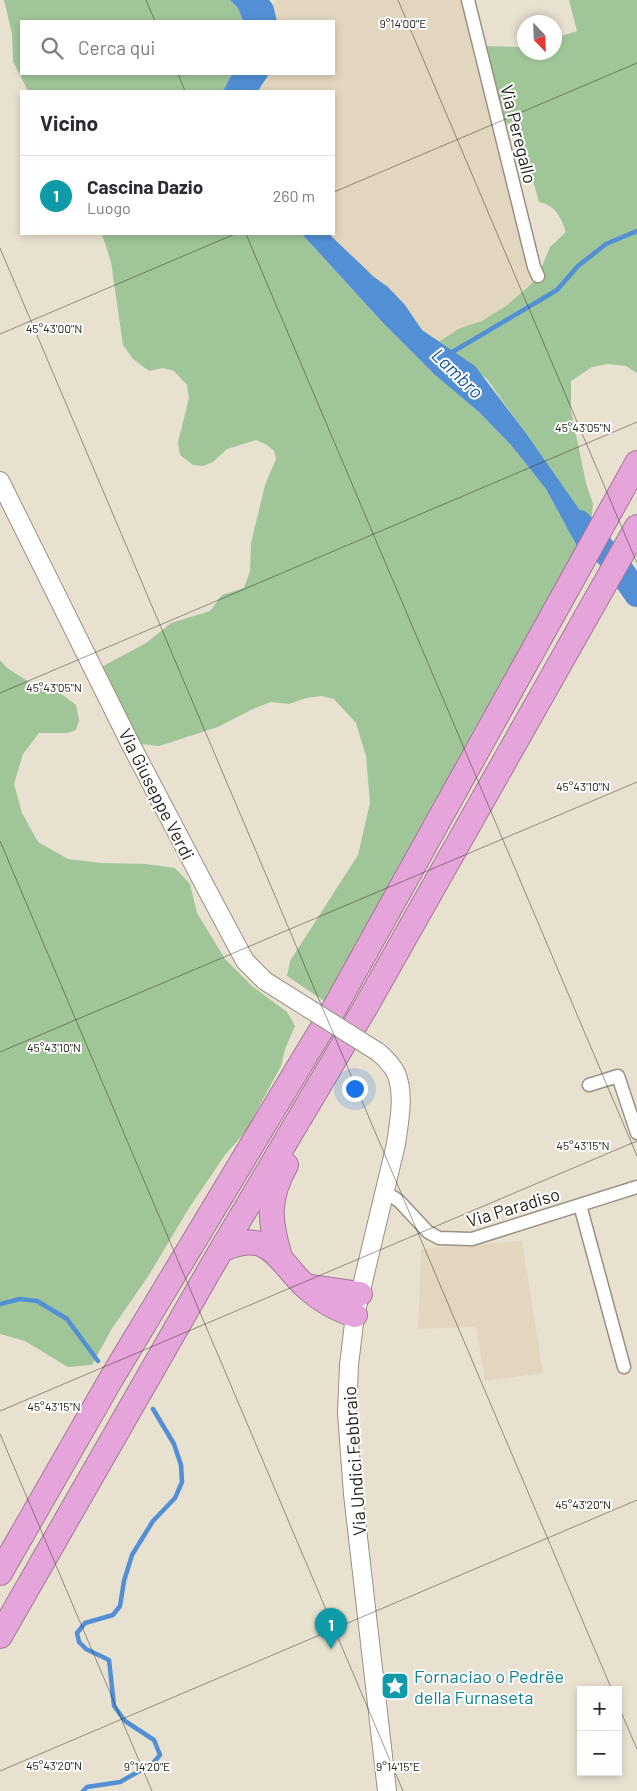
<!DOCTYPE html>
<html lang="it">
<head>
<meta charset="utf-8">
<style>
	body { margin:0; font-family:Barlow,sans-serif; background:#f7f7f7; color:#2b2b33 }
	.controls { position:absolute; right:15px; bottom:15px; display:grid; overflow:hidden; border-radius:0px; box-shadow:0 2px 8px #0003 }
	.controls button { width:45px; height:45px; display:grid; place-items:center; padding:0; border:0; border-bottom:1px solid #e1e1e2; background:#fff; color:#2b2b33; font:25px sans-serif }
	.compass { position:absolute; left:517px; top:15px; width:45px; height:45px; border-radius:50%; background:#fff; box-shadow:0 2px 8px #0003; rotate:157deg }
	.you { position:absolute; left:354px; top:1088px; width:18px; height:18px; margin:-12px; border:4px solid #fff; border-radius:50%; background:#1a73e8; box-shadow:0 0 0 8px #1a73e833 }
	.badge { display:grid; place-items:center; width:32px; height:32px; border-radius:50%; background:#ae1b4a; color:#fff; font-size:16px; font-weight:700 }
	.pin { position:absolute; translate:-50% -41px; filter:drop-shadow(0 1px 2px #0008) }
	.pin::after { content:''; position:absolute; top:26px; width:18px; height:15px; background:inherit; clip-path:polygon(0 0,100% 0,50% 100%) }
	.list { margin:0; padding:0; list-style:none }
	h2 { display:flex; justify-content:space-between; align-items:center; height:65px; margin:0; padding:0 20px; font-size:21px }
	h2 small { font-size:16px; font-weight:400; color:#7c7c81 }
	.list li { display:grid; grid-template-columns:32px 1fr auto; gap:15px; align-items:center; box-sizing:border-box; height:80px; padding:0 20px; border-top:1px solid #e1e1e2 }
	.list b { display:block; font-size:19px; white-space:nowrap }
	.list p { margin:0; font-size:16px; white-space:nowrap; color:#7c7c81 }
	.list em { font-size:16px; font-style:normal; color:#7c7c81 }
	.icon { flex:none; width:28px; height:28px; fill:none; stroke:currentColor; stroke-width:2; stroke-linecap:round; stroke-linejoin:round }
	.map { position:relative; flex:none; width:637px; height:1791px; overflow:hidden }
	.search { position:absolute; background:#fff; box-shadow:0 2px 8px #0003; left:20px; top:20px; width:315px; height:55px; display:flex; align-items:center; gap:12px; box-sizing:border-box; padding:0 18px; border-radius:0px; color:#7c7c81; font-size:19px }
	.panel { position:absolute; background:#fff; box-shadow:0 2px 8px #0003; left:20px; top:90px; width:315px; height:145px; border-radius:0px }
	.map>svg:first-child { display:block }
	.built { fill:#e2d6bf }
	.green { fill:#a0c598 }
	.water { fill:#528fd4 }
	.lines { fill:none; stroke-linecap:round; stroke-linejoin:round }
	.stream { stroke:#528fd4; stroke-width:4.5 }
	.river { stroke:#528fd4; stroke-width:26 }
	.street-casing { stroke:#999182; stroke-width:15 }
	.secondary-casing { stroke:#999182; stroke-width:20 }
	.highway-casing { stroke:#a37898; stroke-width:26 }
	.street { stroke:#fff; stroke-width:12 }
	.secondary { stroke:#fff; stroke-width:18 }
	.highway { stroke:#e6a5da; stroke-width:24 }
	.secondary-bridge-casing { stroke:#999182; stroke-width:20; stroke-linecap:butt }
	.secondary-bridge { stroke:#fff; stroke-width:18 }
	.ticks { fill:none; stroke:#26231d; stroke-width:1; stroke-opacity:0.45 }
	.labels { text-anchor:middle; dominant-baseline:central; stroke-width:4; stroke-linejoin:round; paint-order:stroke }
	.street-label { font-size:18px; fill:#26231d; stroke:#fff }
	.culture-label { font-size:18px; fill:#0d838f; stroke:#fff; text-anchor:start }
	.water-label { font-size:19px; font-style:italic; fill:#175696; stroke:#fff }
	.ticks-label { font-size:12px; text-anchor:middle; fill:#26231d; stroke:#fff; stroke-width:4; stroke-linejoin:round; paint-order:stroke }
</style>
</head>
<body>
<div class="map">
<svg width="637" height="1791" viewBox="0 0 637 1791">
	<rect width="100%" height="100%" fill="#e9e1d0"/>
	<!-- built -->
	<path class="built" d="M277,0h191l70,276 -32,30 -24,15 -24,8 -19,13 -17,-12 -17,-25 -17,-18 -14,-10 -45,-43h5v-143h-76l11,-17h65v-53h-57l-4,-16z
		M522,1241l21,132 -58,8 -9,-54 -58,2 3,-80z"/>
	<!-- green -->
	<path class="green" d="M4,0h226l8,8 5,13h-222v53h211l-9,17h-195l-15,-30 -1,-27z
		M569,0h68v373l-11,-7 -18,-2 -16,3 -21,14v29l15,73 7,21 -2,22 -104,-147 -48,-37 19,-13 24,-8 24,-15 24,-21 8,-9 12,-29 16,-15c-5,-14 -10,-27 -27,-30l-23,-81 -10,3 -22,-78 34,1 6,-1v6h30l1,-14 22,-7z
		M102,234h200l83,91 50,50 44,37 32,33 35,44 32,59 -9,18 -125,219 -64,122 -56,94 -37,-25 3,-15 68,-106 12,-52 -4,-47 -10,-33 -22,-24 -13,-3 -15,2 -17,6 -18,-2 -16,6 -37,19 -59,19 -29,-3 -36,-72 52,-28 25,-20 39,-12 12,-16 22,-7 6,-17 1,-28 14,-58 11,-26 -2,-8 -7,-6 -11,-5 -29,9 -14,13 -10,4 -10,-1 -13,-10 -2,-13 11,-44 -2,-13 -13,-14 -11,-3 -14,3 -16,-12 -10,-14 -12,-83z
		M0,660l7,8 27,17 26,8 16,12 3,15 -3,10 -9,3h-28l-16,21 -9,30 8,29 16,29 30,17 33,4 45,1 29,4 15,16 7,29 28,46 27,27 35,26 8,14 -10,23 -4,17 -35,65 -21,24 -36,53 -40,67 -38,55 -19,35 -24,2 -43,-26 -25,-7z"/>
	<!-- water -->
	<path class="water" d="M230,0h39l4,5 4,16h-34l-5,-13z
		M232,74h37l-11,17h-35z
		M302,234h27l45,43 14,10 17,18 17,25 53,36 50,66 66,94 -13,22 -32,-59 -35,-44 -32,-33 -44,-37 -50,-50z"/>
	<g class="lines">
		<!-- stream -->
		<path class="stream" d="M449,354l108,-64 21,-24 28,-22 31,-13
			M0,1304l20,-5 17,2 30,18 31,42
			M83,1791l4,-4 33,-5 32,-18 8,-9 -6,-15 -29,-19 -11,-15 -5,-46 -23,-11 -7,-7 -2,-9 8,-10 28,-8 7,-9 4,-25 8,-26 21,-34 22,-23 7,-16 -1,-17 -7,-21 -21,-35"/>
		<!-- river -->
		<path class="river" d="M579,523l38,42 20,29"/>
		<defs>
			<path id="street" d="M468,0l66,267 4,9
				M589,1085l29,-9 19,57
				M384,1191l15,10 29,31 11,6 33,1 165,-52
				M580,1205l44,162"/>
			<path id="secondary" d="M0,481l130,262 75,143 40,75 20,20
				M378,1052c7,6 14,13 18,21 9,21 3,49 0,71l-41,171 -6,50 -2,48 6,81 34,297"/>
			<path id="highway" d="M223,1249c47,-20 53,9 82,37 15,14 30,23 50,29
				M280,1257c-11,-37 -13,-58 6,-92
				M305,1286l55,8
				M0,1573l111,-194 224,-372 302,-544
				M0,1636l213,-372 152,-256 272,-481"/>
		</defs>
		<!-- street casing -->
		<use href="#street" class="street-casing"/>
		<!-- secondary casing -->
		<use href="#secondary" class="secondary-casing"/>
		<!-- highway casing -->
		<use href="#highway" class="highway-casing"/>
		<!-- street -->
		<use href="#street" class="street"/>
		<!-- secondary -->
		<use href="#secondary" class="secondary"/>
		<!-- highway -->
		<use href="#highway" class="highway"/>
		<defs>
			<path id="secondary-bridge" d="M265,981l113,71"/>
		</defs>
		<!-- secondary-bridge casing -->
		<use href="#secondary-bridge" class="secondary-bridge-casing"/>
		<!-- secondary-bridge -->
		<use href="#secondary-bridge" class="secondary-bridge"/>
	</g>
	<!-- ticks -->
	<path class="ticks" d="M146,0l9,21M398,0l239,563M178,74l7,17M334,192l303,-129M246,234l391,922M0,248l612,1442M0,334l235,-100M0,693l637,-271M0,841l403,950M0,1052l637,-270M0,1411l637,-270M0,1434l152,357M618,1705l19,44M0,1771l637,-271"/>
	<!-- icons -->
	<defs>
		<symbol id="sight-square" viewBox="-11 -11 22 22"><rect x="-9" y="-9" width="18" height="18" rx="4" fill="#0f9aa8" stroke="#fff"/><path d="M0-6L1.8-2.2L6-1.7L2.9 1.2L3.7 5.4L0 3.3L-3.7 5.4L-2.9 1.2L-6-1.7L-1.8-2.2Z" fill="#fff"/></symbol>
	</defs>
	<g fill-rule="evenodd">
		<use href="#sight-square" x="379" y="1670" width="32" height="32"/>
	</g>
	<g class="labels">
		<!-- street labels -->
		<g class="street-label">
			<text transform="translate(519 134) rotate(76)">Via Peregallo</text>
			<text transform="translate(157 794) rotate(63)">Via Giuseppe Verdi</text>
			<text transform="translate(513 1207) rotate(-17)">Via Paradiso</text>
			<text transform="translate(354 1461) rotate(-94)">Via Undici Febbraio</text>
		</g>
		<!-- culture labels -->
		<g class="culture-label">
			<text x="414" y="1676">Fornaciao o Pedrëe<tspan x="414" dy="21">della Furnaseta</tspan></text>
		</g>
		<!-- water labels -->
		<g class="water-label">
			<text transform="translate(458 373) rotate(44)">Lambro</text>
		</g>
	</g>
	<g class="ticks-label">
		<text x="403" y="28">9°14'00"E</text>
		<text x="54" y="333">45°43'00"N</text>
		<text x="583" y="432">45°43'05"N</text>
		<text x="54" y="692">45°43'05"N</text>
		<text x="583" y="791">45°43'10"N</text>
		<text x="54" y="1052">45°43'10"N</text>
		<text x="583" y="1150">45°43'15"N</text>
		<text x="54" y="1411">45°43'15"N</text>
		<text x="583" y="1509">45°43'20"N</text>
		<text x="54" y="1770">45°43'20"N</text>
		<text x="147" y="1771">9°14'20"E</text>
		<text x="398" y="1771">9°14'15"E</text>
	</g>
</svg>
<div class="controls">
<button>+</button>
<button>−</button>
</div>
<svg class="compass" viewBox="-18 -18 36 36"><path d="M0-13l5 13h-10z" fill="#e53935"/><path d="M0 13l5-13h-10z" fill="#7c7c81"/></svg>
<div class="you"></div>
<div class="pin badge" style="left:331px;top:1649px;background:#0f9aa8">1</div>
<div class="search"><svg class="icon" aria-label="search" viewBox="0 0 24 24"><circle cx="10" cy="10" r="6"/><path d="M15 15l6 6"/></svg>Cerca qui</div>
<section class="panel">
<h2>Vicino<small></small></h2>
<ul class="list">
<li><span class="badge" style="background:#0f9aa8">1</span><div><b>Cascina Dazio</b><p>Luogo</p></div><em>260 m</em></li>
</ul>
</section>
</div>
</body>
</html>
